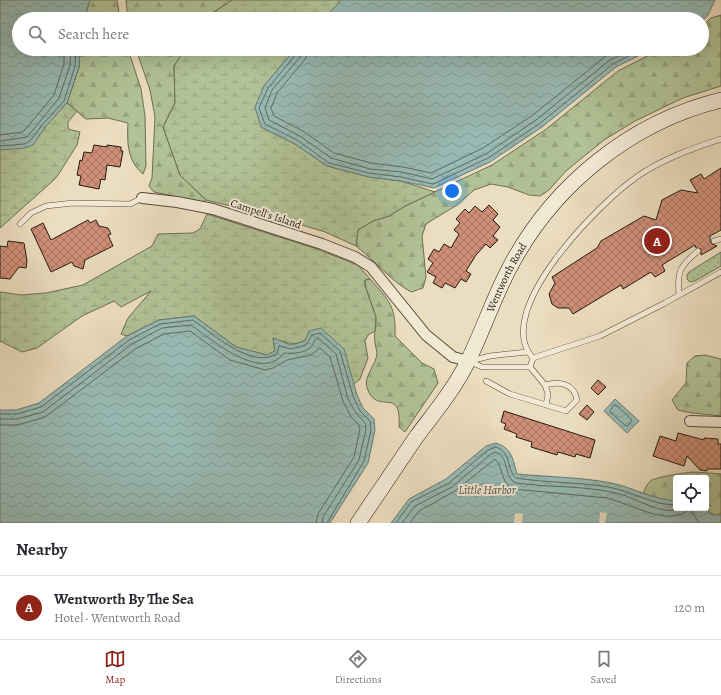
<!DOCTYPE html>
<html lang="en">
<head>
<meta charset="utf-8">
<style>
	body { margin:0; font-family:Alegreya,serif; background:#f2f2f3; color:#2b2b33 }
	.controls { position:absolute; right:12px; bottom:12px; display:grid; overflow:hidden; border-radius:4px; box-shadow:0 4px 16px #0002 }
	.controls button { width:36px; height:36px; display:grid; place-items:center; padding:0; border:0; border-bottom:1px solid #e1e1e2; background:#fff; color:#2b2b33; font:20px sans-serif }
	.you { position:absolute; left:452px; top:191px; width:14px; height:14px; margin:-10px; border:3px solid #fff; border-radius:50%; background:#1a73e8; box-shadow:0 0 0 6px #1a73e833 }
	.badge { display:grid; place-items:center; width:26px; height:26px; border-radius:50%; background:#8f2418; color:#fff; font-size:13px; font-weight:700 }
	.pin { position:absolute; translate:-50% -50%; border:2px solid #fff; box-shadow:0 1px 4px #0006 }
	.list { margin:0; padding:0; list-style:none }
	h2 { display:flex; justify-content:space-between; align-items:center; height:52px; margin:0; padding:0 16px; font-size:17px }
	h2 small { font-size:13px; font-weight:400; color:#7c7c81 }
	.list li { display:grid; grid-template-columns:26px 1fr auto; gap:12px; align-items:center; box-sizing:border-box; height:64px; padding:0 16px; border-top:1px solid #e1e1e2 }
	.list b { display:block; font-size:15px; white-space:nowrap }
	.list p { margin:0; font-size:13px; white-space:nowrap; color:#7c7c81 }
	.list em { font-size:13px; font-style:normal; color:#7c7c81 }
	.icon { flex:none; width:22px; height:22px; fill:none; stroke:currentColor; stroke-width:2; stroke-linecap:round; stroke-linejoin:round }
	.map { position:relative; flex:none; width:721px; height:523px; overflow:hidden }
	.search { position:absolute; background:#fff; box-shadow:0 4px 16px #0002; left:12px; right:12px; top:12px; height:44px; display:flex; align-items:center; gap:10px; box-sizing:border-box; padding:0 14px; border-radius:22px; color:#7c7c81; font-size:15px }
	.sheet { height:116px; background:#fff }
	nav { display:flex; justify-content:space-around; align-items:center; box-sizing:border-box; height:56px; border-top:1px solid #e1e1e2; background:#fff; font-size:11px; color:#7c7c81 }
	nav a { display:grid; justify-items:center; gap:2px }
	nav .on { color:#8f2418 }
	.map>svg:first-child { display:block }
	.grass { fill:url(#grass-dots); stroke:#6c6e52 }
	.forest { fill:url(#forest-firs); stroke:#6c6e52 }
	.wetland { fill:url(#wetland-marsh); stroke:#6c6e52 }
	.water { fill:url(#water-waves); stroke:#6a7b72 }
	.pier { fill:#ebddbf }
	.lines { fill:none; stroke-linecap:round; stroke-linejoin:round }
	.shore { stroke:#5f6a62; stroke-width:1 }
	.building { fill:url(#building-cross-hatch); stroke:#261a0e }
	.service-casing { stroke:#574b3a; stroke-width:6 }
	.minor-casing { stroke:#574b3a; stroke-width:12 }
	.secondary-casing { stroke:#261a0e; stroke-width:16 }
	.service { stroke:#f2e9d5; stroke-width:5 }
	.minor { stroke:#f2e9d5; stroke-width:10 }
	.secondary { stroke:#f2e9d5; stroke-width:15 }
	.labels { text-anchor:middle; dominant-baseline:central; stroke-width:4; stroke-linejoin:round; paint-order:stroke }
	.street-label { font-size:11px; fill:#261a0e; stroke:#f2e9d5 }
	.water-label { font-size:12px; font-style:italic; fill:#4e5248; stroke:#f2e9d5 }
</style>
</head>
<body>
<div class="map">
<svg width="721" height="523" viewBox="0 0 721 523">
	<defs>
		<pattern id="grass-dots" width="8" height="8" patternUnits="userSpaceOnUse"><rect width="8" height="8" fill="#b1c296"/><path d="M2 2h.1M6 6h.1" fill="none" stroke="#98a680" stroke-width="1.8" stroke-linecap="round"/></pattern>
		<pattern id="forest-firs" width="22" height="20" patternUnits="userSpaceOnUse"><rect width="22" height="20" fill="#b1c296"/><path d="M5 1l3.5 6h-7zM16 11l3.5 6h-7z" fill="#98a680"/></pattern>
		<pattern id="wetland-marsh" width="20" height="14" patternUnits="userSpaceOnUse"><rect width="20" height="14" fill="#b1c296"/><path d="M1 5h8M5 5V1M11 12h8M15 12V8" fill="none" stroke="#98a680"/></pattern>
		<pattern id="water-waves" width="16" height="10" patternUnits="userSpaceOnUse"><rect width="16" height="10" fill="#98bbb5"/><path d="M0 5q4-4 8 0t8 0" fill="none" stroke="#83a09a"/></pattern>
		<pattern id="building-cross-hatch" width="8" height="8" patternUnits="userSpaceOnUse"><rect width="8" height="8" fill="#ce8e77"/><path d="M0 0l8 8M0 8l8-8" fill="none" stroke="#a77360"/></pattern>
	</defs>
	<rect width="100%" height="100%" fill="#ebddbf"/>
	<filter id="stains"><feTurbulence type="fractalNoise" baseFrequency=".005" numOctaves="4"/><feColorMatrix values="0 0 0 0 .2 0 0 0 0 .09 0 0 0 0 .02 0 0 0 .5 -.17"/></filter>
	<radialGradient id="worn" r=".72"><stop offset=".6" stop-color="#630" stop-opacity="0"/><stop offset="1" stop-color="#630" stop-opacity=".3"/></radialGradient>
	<!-- grass -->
	<path class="grass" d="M721,252v14l-26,15 -5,1 -3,-3v-4l2,-3z"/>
	<!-- forest -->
	<path class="forest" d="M90,0h27l3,19h-36z
		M126,0h106l-21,14 -5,5h-78z
		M721,15v71l-38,12 -48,23 -31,19 -38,31 -17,19 -9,6 -11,-1 -21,-8 -17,-3 -17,6 -17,15 -31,19 -4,12 4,41 -3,11 -12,4c-21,-12 -36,-31 -55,-46l2,-16 15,-9 16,-5 16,-10 87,-41 53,-35 73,-59 43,-22h41v-22l9,-9z
		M80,49h48l13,40 4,27 1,50 -3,8c-16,-13 -16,-33 -15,-51l-20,-5 -22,1 -19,-16 12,-36z
		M136,49h49l-11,17 1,37 -12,24 17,48 26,25 -4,2 -48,-10 -5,-6 3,-8 3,-61 -5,-27z
		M370,279c19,21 26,27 25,57l27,27 12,6 4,14 -33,49 -6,-5c3,-43 -22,-10 -32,-39 -4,-11 9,-23 10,-34 0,-4 -2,-8 -2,-12 -2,-9 3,-19 0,-27 -3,-12 -10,-24 -10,-35z
		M705,355l16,4v57l-29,-3 -14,-3 -6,-10 14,-17 1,-20 8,-7z
		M695,472l26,2v41l-10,-1 -5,-7v-29h-30v23l-17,-1 -16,-6c2,-5 4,-11 9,-14 6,-3 35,-8 43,-8z"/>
	<!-- wetland -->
	<path class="wetland" d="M0,0h90l-6,19h-65v30h61l-1,18 -12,36 10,8 -9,11v7l12,3 -3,13 -21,33 -56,50z
		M232,0h108l-2,4 -15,15h-117l5,-5z
		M185,49h110l-31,37 -3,41 34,17 32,22 42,11 32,4 34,11 -30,14 -16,10 -16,5 -15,9 -2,16 -31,-14 -49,-15 -70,-17 -26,-25 -17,-48 12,-24 -1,-37z
		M207,214l110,35 41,16 12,14 -5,1v6l11,31 -1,14 -7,4 -3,6 3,17 -8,21 -7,6c-6,-21 -16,-42 -32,-57 -20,16 -23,20 -48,10l2,13 -8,4 -31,-8 -42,-31 -35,4 -32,16 -6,-2 7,-16 23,-27 -30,16 -7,-6 -32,15 -45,32 -15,4 -22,-11v-49l21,3 25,-2 37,-8 69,-39 6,-12 35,-1 7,-4z"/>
	<!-- water -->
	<path class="water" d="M0,0h90l-6,19h-65v30h61l-1,18 -12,36 -21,23 -13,19 -8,3 -23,2 -2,-1z
		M340,0h375l-7,15 -6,6v-2h-379l15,-15z
		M295,49h357l-36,18 -74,60 -52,35 -56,26 -33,-7 -32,-4 -42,-11 -32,-22 -34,-17 -6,-20 9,-21z
		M194,316l42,31 31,8 8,-4 -2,-13 18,7 14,-4 4,-10 12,-3 23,21 13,46 6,13 11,11 1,11 -7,33 -38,60h-330v-113h16l23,-7 88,-67 32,-16z
		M615,399l24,22 -12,12 -23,-22z
		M496,443c16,5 17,17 21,31 31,3 64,3 94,9 24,5 40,16 65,18v7l30,-1 5,7 10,1v8h-330l18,-24 37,-20 40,-33z"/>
	<!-- pier -->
	<path class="pier" d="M600,512l7,1 -2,10h-6z
		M515,513l8,1 -1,9h-8z"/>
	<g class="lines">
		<!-- shore -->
		<path class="shore" d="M297,49v4l-29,35 -9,20 6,16 32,16 32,23 40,10 32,4 32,7 55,-26 51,-34 74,-60 30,-15
			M302,49l-1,7 -29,34 -7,18 4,12 31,16 31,22 39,11 32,3 30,7 54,-25 50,-34 74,-60 22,-11
			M308,49l-2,9 -29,35 -6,15 3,8 29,15 31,22 37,10 32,4 28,6 52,-25 50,-33 73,-59 13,-7
			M0,135l23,-3 31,-37 10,-31v-15
			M0,141l27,-4 32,-39 11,-33 1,-16
			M0,146l24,-2 6,-3 13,-17 21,-23 11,-35 1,-17
			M614,405l3,1 15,14 -4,6h-2l-16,-14z
			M0,414h17l24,-7 88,-67 31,-16 33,-4c20,14 58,49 84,34l2,-8 12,3 15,-4 6,-10 8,-2 20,18 13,45 7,15 10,10 1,9 -7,31 -37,62
			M0,419h17l26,-7 89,-68 30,-16 29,-3c21,15 71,58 93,28 8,1 20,0 26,-5 4,-3 3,-8 8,-10l18,16 12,45 8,14 9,10 1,6 -7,31 -36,57 -1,6
			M0,425h18l27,-8 90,-68 29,-15 26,-3 40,29 35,10 8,-2 14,-8 24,-5 9,-7 10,9 13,44 8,16 8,8 1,4 -6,28 -36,57 -2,9
			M396,523l15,-21 38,-19 39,-33 8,-3c16,5 10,23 20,31 31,5 62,4 92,9 24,4 44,18 68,18
			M402,523l13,-17 37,-19 39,-33 5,-2c14,5 7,26 20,31 35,5 73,2 107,12 16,5 42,22 58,13
			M410,523l9,-12 36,-20 40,-32c9,9 5,23 18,30l94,9c20,5 52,23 72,17 5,-1 7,-4 11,-6l9,14"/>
	</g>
	<!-- building -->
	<path class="building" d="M94,145l13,2v-2l14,2v4h2l-3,16 -13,-2 -2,15 -4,-1 -2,10 -20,-4 2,-9 -4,-1 3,-15 2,1 2,-9 8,1z
		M721,168v62l-11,6v4l2,4 5,2 -16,9v-6l-5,-1 -1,-3 -33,20 3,6 -10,6 -4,-5 -28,17 -2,-4 -48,29 -4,-6h-11l-6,-4 -3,-10 6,-11 -3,-6 45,-29 4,-7 43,-25 12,4 6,-20 19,-10 17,3 -8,-13 11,-6 3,5z
		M489,205l9,9 -5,6 7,7 -7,9 5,4 -8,8 -4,-4 -10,11 -10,16 5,3 -5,8 -5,-3 -6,9 -10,-5 -3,5 -9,-5 3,-6 -9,-5 6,-9 -5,-4 6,-10 5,3 5,-8 7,4 8,-14 -5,-4 6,-7 -4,-4 9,-10 4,4 6,-7 7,6z
		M88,220l2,3 6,-3 3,6 9,2 3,6 -3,1 5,11 -28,14 -2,9 -9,-3 -2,-4 -21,10 -20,-43 12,-6 8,17z
		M8,241l16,2 3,18 -1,7 -7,-1 -9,12 -10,-1v-32l7,1z
		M598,380l8,7 -8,8 -7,-7z
		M587,405l7,7 -7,8 -8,-6z
		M504,411l91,29 -5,18 -14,-4 -1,3 -17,-5 -1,3 -26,-8 1,-5 -16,-5 1,-3 -13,-5 2,-5 -5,-2z
		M678,433l26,7v-2l14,1v5h3v25h-14v2l-7,-1 -13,-14 -3,10 -31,-10 7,-20 16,5z"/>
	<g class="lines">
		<defs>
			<path id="service" d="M20,224l11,-11 15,-7 27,-3 57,1 12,-6
				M714,241l7,-2
				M679,295c-2,-24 1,-29 19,-44
				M533,358c-43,-46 68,-157 105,-182 24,-17 55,-28 83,-37
				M469,361l13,6h48
				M470,361l20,-5 37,-4
				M530,367l3,-9 67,-22 65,-33 56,-31
				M486,381l24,13 56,17 11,-11c-3,-17 -18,-19 -32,-15l-15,-18
				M545,385l3,9 -2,11"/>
			<path id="minor" d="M142,198l35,4 36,7 109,35 33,13 16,10 55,68 27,22 15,4
				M690,421l31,1"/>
			<g id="secondary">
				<path id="s1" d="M358,523c20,-29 39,-58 59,-87 18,-24 38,-48 51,-75 15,-31 26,-64 42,-94 43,-82 121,-145 211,-167"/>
			</g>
		</defs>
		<!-- service casing -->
		<use href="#service" class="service-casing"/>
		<!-- minor casing -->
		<use href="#minor" class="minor-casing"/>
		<!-- secondary casing -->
		<use href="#secondary" class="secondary-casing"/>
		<!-- service -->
		<use href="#service" class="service"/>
		<!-- minor -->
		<use href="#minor" class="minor"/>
		<!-- secondary -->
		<use href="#secondary" class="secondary"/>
	</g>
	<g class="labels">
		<!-- street labels -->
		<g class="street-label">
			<text transform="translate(266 214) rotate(18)">Campell's Island</text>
			<text stroke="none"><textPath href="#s1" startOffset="288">Wentworth Road</textPath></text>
		</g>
		<!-- water labels -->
		<g class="water-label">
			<text x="487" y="490">Little Harbor</text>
		</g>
	</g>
	<rect width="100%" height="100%" filter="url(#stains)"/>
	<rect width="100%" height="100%" fill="url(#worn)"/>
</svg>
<div class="controls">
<button><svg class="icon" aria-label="locate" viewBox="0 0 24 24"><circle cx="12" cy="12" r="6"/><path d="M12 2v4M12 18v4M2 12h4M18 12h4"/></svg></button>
</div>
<div class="you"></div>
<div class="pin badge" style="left:657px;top:241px">A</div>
<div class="search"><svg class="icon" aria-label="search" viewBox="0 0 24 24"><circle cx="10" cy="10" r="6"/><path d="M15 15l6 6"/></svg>Search here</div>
</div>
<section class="sheet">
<h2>Nearby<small></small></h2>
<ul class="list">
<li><span class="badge">A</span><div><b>Wentworth By The Sea</b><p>Hotel · Wentworth Road</p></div><em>120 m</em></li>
</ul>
</section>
<nav>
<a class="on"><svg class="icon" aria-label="map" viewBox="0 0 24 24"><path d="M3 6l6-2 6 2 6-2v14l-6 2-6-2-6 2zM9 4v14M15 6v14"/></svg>Map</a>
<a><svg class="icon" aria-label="directions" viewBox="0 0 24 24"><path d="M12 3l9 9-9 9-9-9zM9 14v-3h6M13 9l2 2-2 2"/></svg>Directions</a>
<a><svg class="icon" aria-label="saved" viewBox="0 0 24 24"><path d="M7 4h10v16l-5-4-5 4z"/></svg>Saved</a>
</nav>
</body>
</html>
